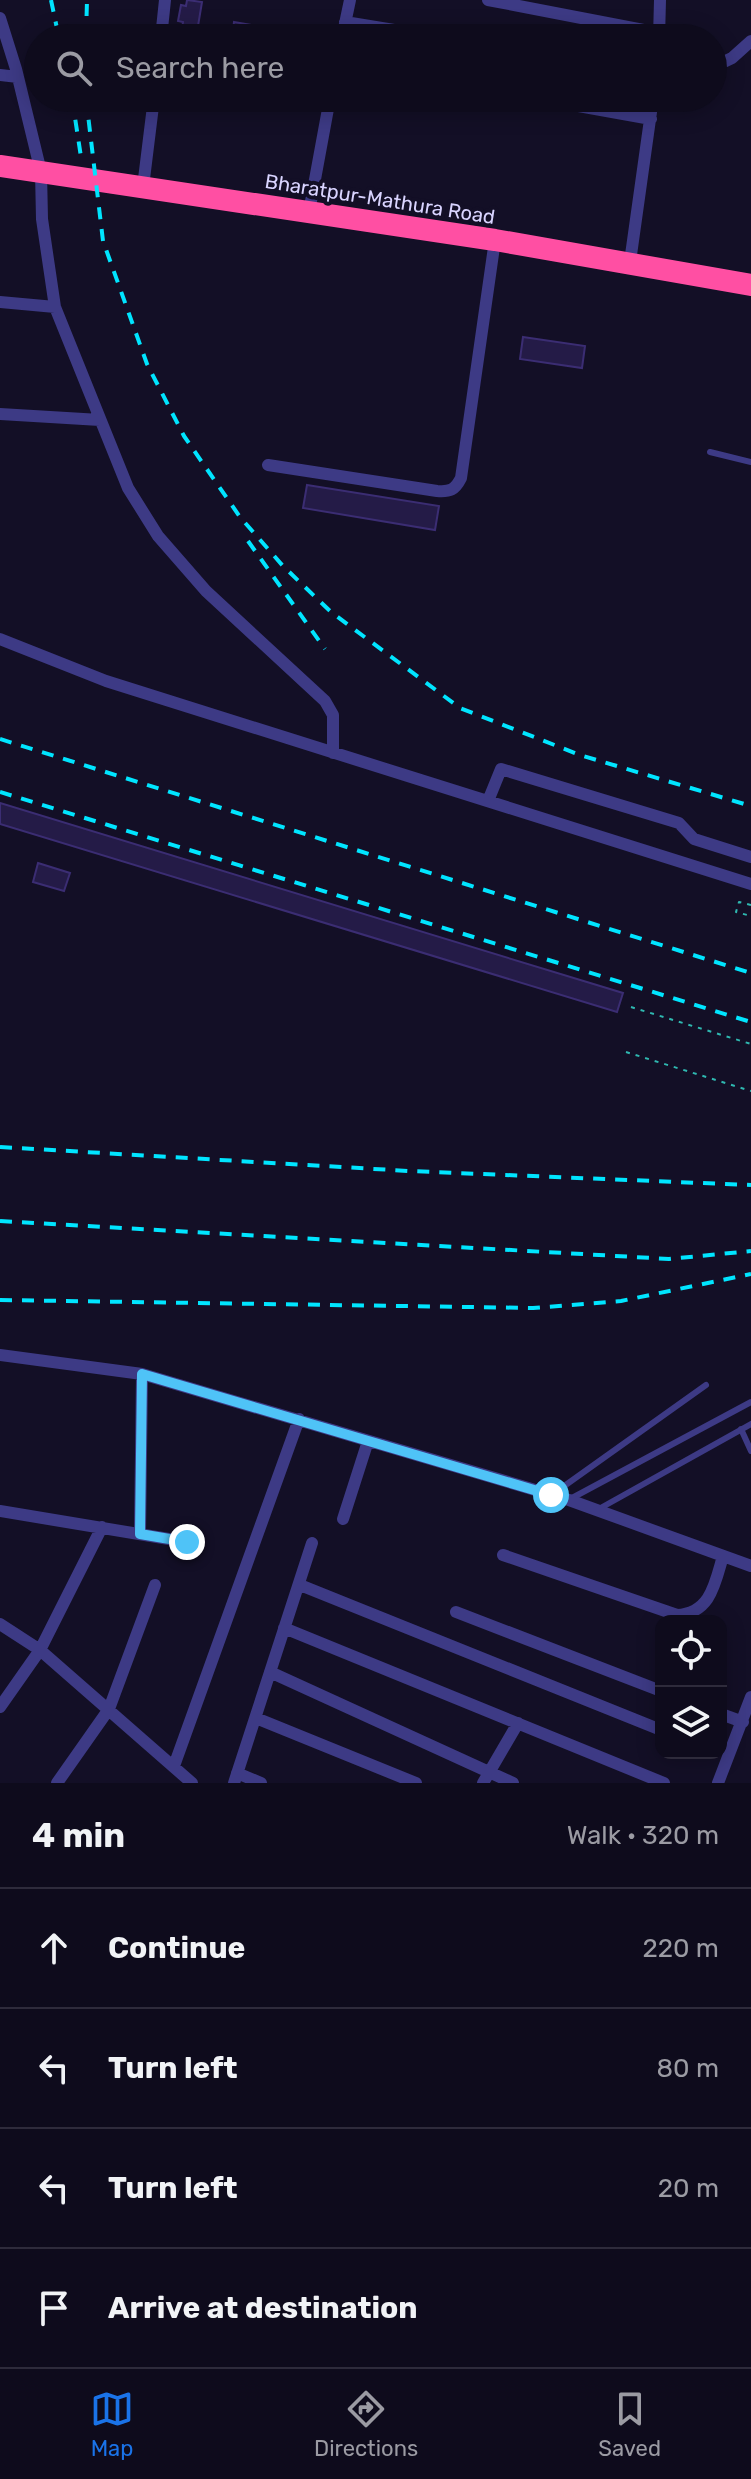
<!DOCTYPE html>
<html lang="en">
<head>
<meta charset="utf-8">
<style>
	body { margin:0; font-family:Rubik,sans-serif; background:#1c1929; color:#f1f3f6 }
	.controls { position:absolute; right:24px; bottom:24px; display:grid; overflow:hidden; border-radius:16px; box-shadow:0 4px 20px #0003 }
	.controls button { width:72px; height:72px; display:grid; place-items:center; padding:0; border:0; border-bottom:2px solid #2e2b3b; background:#0e0b1c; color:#f1f3f6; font:40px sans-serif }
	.stop { position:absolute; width:24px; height:24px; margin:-18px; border:6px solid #4fc3f7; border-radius:50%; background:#fff }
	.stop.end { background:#4fc3f7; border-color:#fff; box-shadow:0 2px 8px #0008 }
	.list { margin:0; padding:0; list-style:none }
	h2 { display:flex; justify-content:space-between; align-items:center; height:104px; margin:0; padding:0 32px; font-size:34px }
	h2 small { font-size:26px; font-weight:400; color:#9b9ba3 }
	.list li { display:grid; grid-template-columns:52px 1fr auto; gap:24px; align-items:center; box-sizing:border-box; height:120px; padding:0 32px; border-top:2px solid #2e2b3b }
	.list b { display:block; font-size:30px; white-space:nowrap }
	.list em { font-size:26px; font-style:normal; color:#9b9ba3 }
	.icon { flex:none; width:44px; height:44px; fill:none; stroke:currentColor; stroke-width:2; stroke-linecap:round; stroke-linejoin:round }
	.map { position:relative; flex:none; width:751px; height:1783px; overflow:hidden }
	.search { position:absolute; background:#0e0b1c; box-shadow:0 4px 20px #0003; left:24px; right:24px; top:24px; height:88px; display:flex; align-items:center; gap:20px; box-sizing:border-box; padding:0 28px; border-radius:44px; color:#9b9ba3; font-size:30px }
	.sheet { height:584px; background:#0e0b1c }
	nav { display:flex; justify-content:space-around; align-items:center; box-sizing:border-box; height:112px; border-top:2px solid #2e2b3b; background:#0e0b1c; font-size:22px; color:#9b9ba3 }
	nav a { display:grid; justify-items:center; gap:4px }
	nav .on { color:#1a73e8 }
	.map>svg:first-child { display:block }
	.building { fill:#241b47; stroke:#3b2d73; stroke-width:2 }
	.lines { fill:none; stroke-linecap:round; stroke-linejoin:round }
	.path { stroke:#2fb8b0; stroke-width:2; stroke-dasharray:4 6; stroke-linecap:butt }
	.lane { stroke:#3d3a85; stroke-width:6 }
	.street { stroke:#3d3a85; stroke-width:12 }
	.highway { stroke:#ff4fa3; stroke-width:22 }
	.rail { stroke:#00e5ff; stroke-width:4; stroke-dasharray:12 10; stroke-linecap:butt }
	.route { stroke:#4fc3f7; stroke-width:10 }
	.labels { text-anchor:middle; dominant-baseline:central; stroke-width:8; stroke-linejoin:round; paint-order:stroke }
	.street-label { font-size:20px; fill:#d9d4ff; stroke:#130f26 }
</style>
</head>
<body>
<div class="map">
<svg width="751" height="1783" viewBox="0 0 751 1783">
	<rect width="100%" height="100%" fill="#130f26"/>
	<!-- building -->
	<path class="building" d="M187,0l15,2 -5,30 -15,-3 1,-7 -5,-1 3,-16 5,1z
		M234,22l59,10v6h-61z
		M523,337l62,9 -3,22 -62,-9z
		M307,485l132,21 -4,24 -132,-22z
		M0,803l623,190 -6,19 -617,-188z
		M38,863l32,10 -6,18 -31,-9z"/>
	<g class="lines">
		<!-- path -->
		<path class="path" d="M751,905l-12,-3 -3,10 15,4
			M631,1007l120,37
			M626,1052l125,39"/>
		<!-- lane -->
		<path class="lane" d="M710,452l41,10
			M741,1429l10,22
			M553,1494l153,-109
			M572,1498l179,-96
			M597,1510l154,-86"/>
		<!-- street -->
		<path class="street" d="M488,0l171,33
			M0,18l16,51 25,103 1,47 13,88 73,181 30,48 48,55 119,110 8,14v38
			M345,22l98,16
			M161,38l4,-38
			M342,38l8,-38
			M659,38l1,-38
			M713,67l19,-9 19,-17
			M0,75l18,2
			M534,98l117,21
			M143,187l11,-89
			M309,212l21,-114
			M630,262l23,-164
			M0,302l55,5
			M0,414l100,6
			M268,465l169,26c13,1 18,-1 24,-13l34,-238
			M0,639l106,42 645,203
			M488,801l13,-32 178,54 15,16 57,18
			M0,1355l142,19 427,126 182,66
			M0,1511l187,31
			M343,1519l25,-78
			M140,1534l2,-160
			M503,1555l174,60c34,-2 38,-32 46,-59
			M300,1585l361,145
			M456,1612l205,79
			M0,1624l40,26 152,133
			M284,1628l380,155
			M270,1672l243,111
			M0,1707l40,-57 62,-123
			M721,1714l22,8
			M256,1718l160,65
			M174,1766l125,-347
			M237,1773l24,10
			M57,1783l52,-74 46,-124
			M234,1783l78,-240
			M483,1783l35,-60
			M718,1783l33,-86"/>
		<!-- highway -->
		<path class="highway" d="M0,166l495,74 256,45"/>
		<!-- rail -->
		<path class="rail" d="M51,0l8,38
			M86,38l1,-38
			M72,98l9,59
			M86,98l17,143 44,123 37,72 56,81 43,49 48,46 129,96 120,47 171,51
			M248,541l77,108
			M0,739l751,234
			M0,792l751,230
			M0,1147l409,24 342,14
			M0,1221l669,38 82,-8
			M0,1300l533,8 88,-7 130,-27"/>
	</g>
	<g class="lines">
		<!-- route -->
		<path class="route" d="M187,1542l-47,-8 2,-160 409,121"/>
	</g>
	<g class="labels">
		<!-- street labels -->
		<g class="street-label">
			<text transform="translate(380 199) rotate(9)">Bharatpur-Mathura Road</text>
		</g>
	</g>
</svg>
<div class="controls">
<button><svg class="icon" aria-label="locate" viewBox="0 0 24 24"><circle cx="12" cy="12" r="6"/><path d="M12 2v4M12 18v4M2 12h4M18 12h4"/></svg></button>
<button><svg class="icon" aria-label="layers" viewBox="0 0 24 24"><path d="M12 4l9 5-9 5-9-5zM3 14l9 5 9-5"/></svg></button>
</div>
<div class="stop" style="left:551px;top:1495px"></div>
<div class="stop end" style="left:187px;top:1542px"></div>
<div class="search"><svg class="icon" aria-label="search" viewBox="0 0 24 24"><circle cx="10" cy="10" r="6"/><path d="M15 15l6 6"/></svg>Search here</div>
</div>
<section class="sheet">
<h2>4 min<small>Walk · 320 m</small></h2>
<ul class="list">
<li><svg class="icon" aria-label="ahead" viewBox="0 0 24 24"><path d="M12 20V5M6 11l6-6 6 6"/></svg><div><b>Continue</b></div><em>220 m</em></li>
<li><svg class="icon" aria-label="left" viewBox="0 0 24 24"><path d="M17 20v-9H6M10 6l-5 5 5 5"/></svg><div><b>Turn left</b></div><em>80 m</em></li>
<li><svg class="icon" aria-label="left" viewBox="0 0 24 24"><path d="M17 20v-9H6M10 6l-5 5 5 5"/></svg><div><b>Turn left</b></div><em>20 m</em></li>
<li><svg class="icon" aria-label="arrive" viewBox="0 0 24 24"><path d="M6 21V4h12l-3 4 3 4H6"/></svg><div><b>Arrive at destination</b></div></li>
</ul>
</section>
<nav>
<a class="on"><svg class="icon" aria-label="map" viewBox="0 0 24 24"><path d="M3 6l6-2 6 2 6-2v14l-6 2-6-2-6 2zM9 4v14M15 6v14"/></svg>Map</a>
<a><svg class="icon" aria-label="directions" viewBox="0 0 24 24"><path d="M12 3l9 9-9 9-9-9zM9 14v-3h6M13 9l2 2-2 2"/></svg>Directions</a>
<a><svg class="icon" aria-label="saved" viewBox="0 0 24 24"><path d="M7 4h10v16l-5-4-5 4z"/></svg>Saved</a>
</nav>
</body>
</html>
